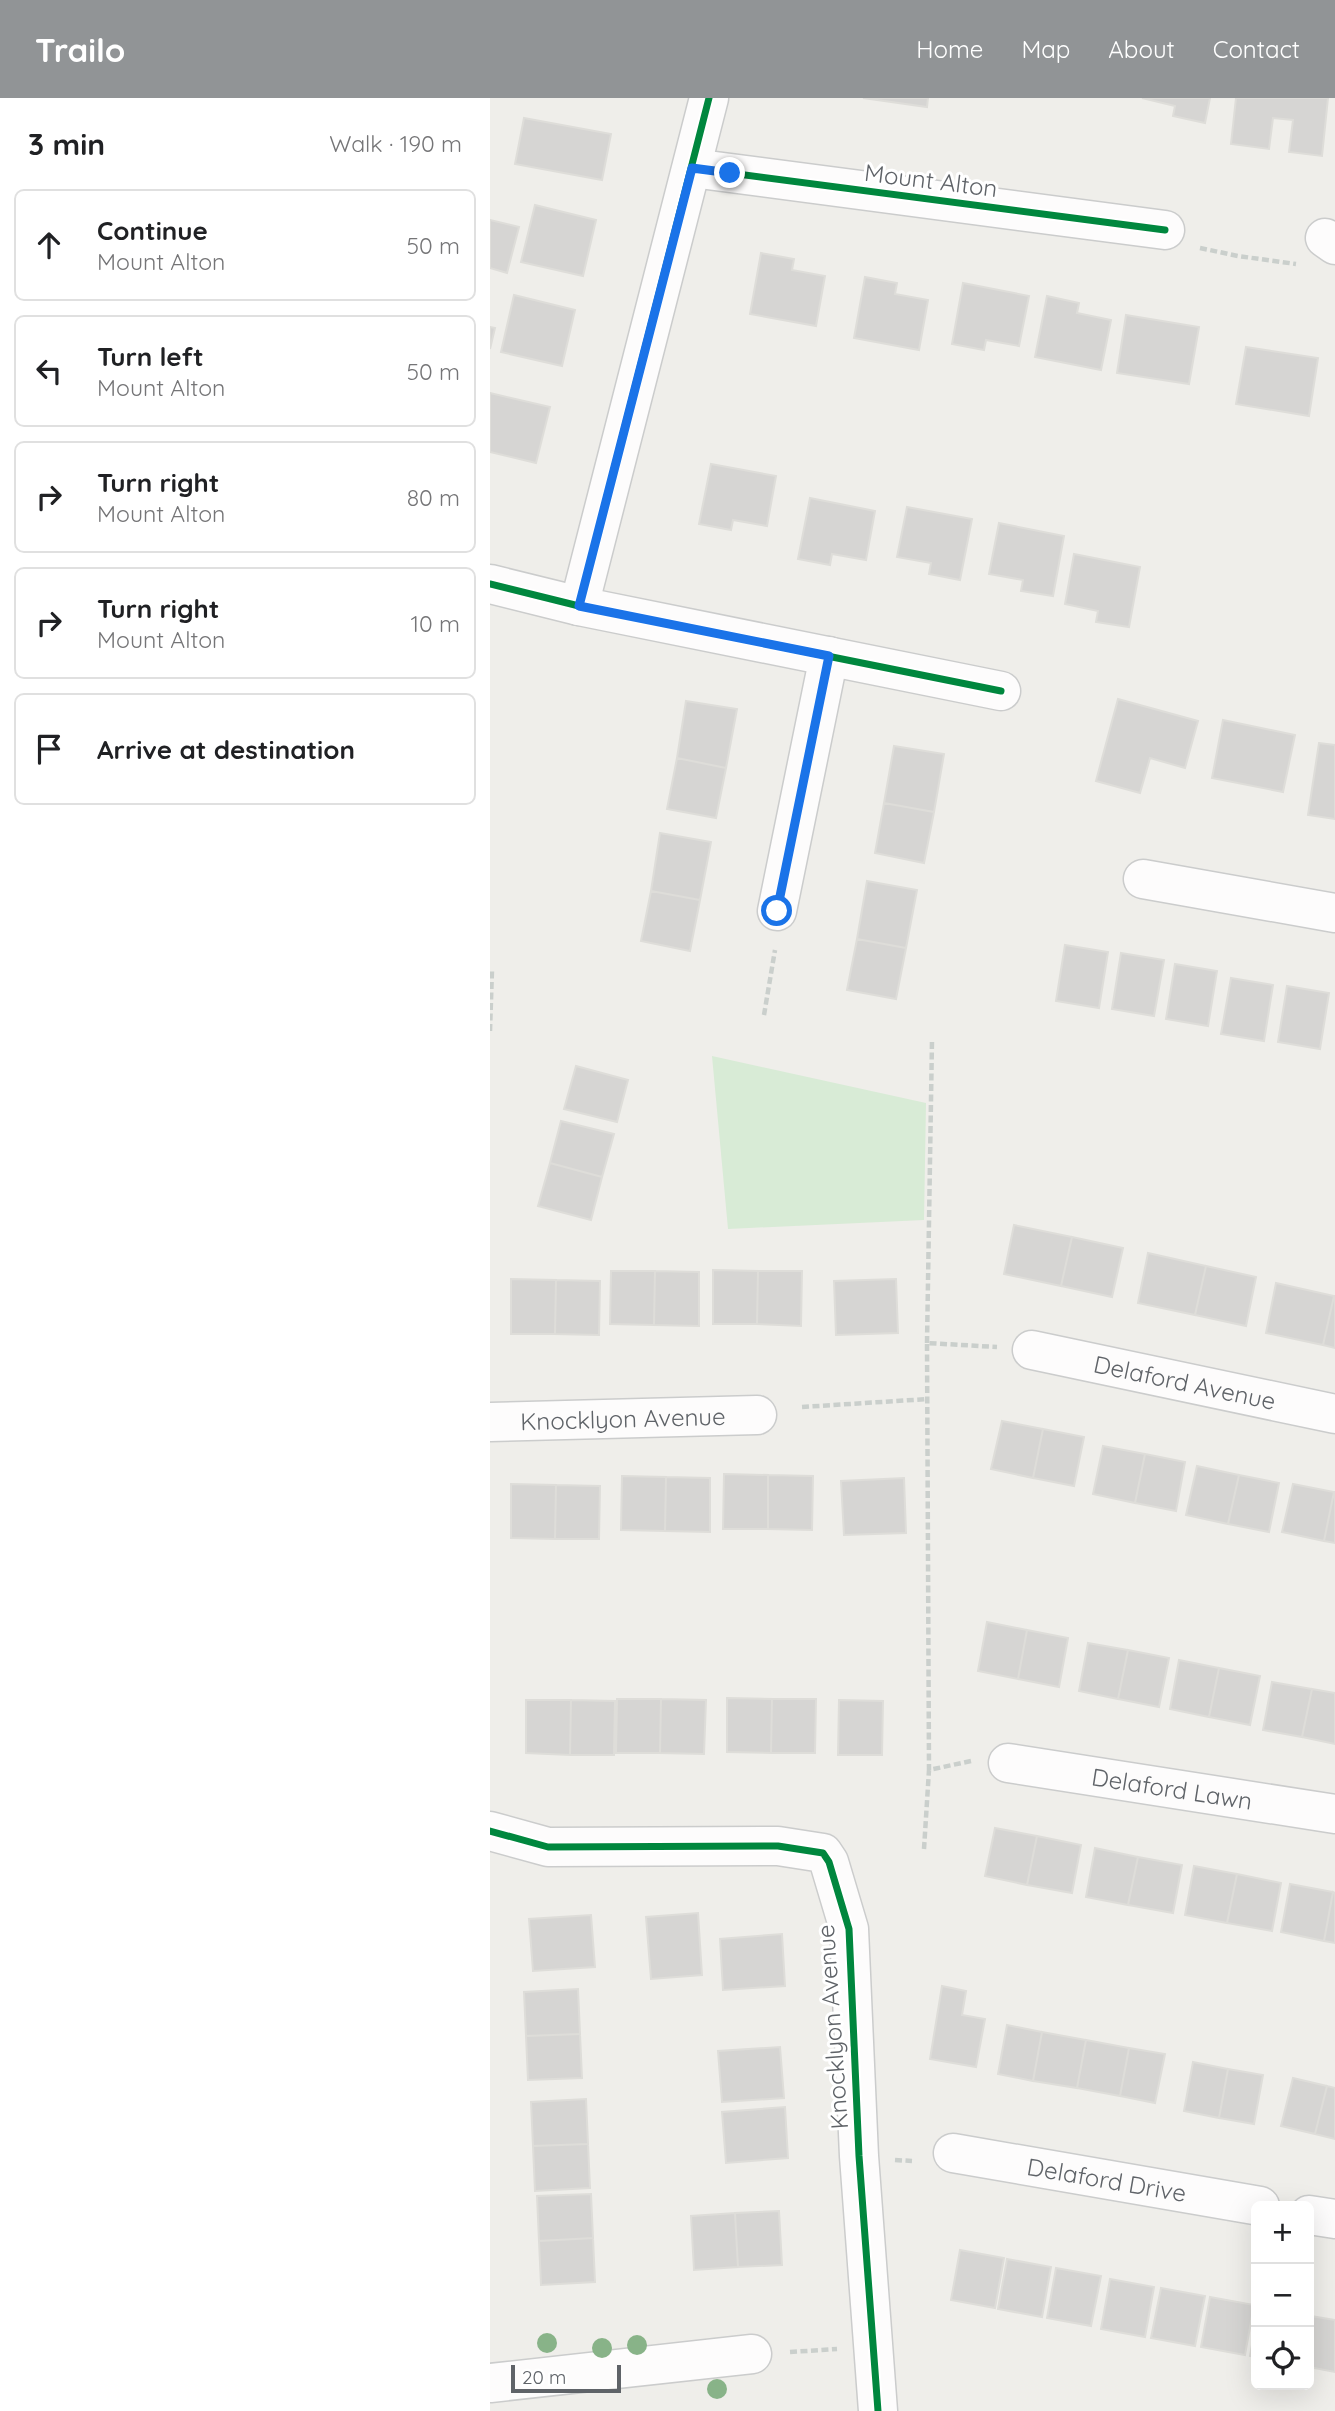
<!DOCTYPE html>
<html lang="en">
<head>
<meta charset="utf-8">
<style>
	body { margin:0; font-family:Quicksand,sans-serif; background:#f6f6f6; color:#202124 }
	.controls { position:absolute; right:21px; bottom:21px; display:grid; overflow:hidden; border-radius:10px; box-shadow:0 7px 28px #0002 }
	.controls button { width:63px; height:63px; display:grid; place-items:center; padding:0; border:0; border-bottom:2px solid #e0e0e0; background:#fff; color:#202124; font:35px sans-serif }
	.scale { position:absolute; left:21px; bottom:18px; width:110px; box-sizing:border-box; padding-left:7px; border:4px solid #5f6368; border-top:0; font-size:19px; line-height:24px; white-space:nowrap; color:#5f6368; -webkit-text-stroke:5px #fff; paint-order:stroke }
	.stop { position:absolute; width:21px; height:21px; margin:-16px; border:5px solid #1a73e8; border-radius:50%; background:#fff }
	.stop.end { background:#1a73e8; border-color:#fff; box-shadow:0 2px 7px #0008 }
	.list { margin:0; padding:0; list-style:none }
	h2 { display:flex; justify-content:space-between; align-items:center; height:91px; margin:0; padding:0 28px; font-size:30px }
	h2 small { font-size:23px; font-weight:400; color:#757577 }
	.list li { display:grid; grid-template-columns:46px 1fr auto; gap:21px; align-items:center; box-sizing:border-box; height:112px; margin:0 14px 14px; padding:0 14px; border:2px solid #e0e0e0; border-radius:10px }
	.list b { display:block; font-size:26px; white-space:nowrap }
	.list p { margin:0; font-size:23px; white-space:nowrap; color:#757577 }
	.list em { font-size:23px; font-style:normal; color:#757577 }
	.icon { flex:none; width:38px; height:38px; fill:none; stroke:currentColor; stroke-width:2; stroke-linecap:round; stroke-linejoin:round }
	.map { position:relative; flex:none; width:845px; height:2313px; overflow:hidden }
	header { display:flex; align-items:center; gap:42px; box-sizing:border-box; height:98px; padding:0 35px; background:#919496; color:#fff }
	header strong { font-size:33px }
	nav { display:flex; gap:38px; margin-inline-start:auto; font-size:24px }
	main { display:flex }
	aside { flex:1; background:#fff }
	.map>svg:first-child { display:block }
	.green { fill:#d8ebd6 }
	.building { fill:#d6d5d3; stroke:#deddd9; stroke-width:2 }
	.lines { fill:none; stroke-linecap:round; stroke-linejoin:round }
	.minor-casing { stroke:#cbcccc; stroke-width:41 }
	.path { stroke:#cacfcc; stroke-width:4.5; stroke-dasharray:7 3.5; stroke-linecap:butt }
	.minor { stroke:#fdfcfc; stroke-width:38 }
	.cycleway-casing { stroke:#fff; stroke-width:11 }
	.cycleway { stroke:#00873e; stroke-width:7 }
	.tree { fill:#88b388 }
	.route { stroke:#1a73e8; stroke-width:9 }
	.labels { text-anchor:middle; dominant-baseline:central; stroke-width:6; stroke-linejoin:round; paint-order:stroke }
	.street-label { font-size:24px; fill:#5f6368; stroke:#fff }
</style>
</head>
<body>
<header>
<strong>Trailo</strong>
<nav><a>Home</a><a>Map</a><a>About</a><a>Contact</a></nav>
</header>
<main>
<aside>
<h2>3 min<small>Walk · 190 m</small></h2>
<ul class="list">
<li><svg class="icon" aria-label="ahead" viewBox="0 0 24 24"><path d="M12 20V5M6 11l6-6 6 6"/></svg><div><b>Continue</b><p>Mount Alton</p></div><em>50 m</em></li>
<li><svg class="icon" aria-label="left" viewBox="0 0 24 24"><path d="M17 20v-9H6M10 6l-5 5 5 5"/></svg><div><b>Turn left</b><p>Mount Alton</p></div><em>50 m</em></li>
<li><svg class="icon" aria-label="right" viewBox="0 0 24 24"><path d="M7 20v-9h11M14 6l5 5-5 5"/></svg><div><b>Turn right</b><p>Mount Alton</p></div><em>80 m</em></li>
<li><svg class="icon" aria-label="right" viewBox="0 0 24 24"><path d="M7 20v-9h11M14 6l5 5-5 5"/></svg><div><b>Turn right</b><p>Mount Alton</p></div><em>10 m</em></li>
<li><svg class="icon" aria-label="arrive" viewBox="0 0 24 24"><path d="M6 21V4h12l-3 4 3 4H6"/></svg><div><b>Arrive at destination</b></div></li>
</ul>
</aside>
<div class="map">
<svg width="845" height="2313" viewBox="0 0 845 2313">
	<rect width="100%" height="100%" fill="#efeeea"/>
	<!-- green -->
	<path class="green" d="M222,958l214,47 -2,117 -196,9z"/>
	<!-- building -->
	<path class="building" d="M373,0h65l-1,9z
		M652,0h68l-5,25 -32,-7 2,-10z
		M746,0h92l-6,58 -33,-4 4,-32 -20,-2 -4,31 -38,-5z
		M34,20l87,16 -9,46 -87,-16z
		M45,107l61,15 -13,56 -62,-14z
		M0,122l29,7 -12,46 -17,-5z
		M271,155l33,6 -2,11 33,6 -9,50 -66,-12z
		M375,179l32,6 -2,11 33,6 -9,50 -65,-12z
		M473,185l66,13 -10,50 -33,-6 -2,10 -32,-6z
		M24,197l61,15 -13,56 -61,-14z
		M557,198l32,7 -2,10 34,7 -10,50 -66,-13z
		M636,217l73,12 -10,57 -72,-11z
		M0,229l5,1 -5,21z
		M756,249l72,11 -9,58 -73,-12z
		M0,295l60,14 -14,56 -46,-11z
		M221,366l65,12 -9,50 -34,-6 -2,10 -32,-6z
		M320,400l65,13 -9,49 -34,-6 -2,11 -32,-6z
		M417,409l65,12 -12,61 -31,-6 2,-11 -34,-6z
		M509,425l65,13 -11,60 -32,-5 2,-11 -34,-6z
		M584,456l66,13 -11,60 -33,-5 2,-11 -33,-7z
		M628,601l80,22 -13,47 -35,-10 -10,35 -44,-12z
		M196,603l51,8 -11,59 -49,-10z
		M733,622l72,15 -12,57 -71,-14z
		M829,645l16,2v74l-27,-4z
		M404,648l50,8 -10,58 -50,-9z
		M187,660l49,10 -10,50 -49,-9z
		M394,705l50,9 -10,51 -49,-10z
		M170,735l51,9 -11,58 -49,-9z
		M377,783l50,9 -11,58 -49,-9z
		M161,793l49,9 -10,51 -49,-10z
		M367,841l49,9 -10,51 -49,-9z
		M575,847l43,7 -9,56 -43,-7z
		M631,855l43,7 -10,56 -42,-7z
		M685,866l42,7 -9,55 -42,-7z
		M741,880l42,7 -9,56 -43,-7z
		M797,888l42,7 -9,56 -42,-7z
		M86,968l52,14 -11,42 -53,-13z
		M71,1023l53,13 -12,43 -52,-14z
		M60,1065l52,14 -11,43 -53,-14z
		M524,1127l58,12 -11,49 -57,-12z
		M582,1139l51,11 -11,49 -51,-11z
		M658,1155l58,13 -11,49 -57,-12z
		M716,1168l50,11 -10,49 -51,-11z
		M223,1172l45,1 -1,53h-44z
		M121,1173h44l-1,54 -44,-1z
		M165,1173l44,1v54l-45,-1z
		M268,1173h44l-1,55 -44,-2z
		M21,1181l45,1 -1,54h-44z
		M406,1181l2,54 -62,2 -2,-54z
		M66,1182l44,1 -1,54 -44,-1z
		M786,1185l58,13 -11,49 -57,-12z
		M844,1198h1v52l-12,-3z
		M512,1323l41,8 -10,49 -42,-9z
		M553,1331l41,8 -10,49 -41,-8z
		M613,1348l42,8 -10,49 -42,-9z
		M655,1356l40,8 -9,49 -41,-8z
		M707,1368l42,9 -11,49 -42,-9z
		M234,1376l44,1v54h-45z
		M278,1377l45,1 -1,54 -44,-1z
		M749,1377l40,8 -10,49 -41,-8z
		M132,1378l44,1 -1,54 -44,-1z
		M176,1379l44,1v54l-45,-1z
		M414,1380l2,55 -62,2 -3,-54z
		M21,1386l45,1 -1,54 -44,-1z
		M803,1386l41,8 -10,49 -42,-9z
		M66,1387l44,1 -1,53h-44z
		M844,1394h1v51l-11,-2z
		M497,1524l40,8 -9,49 -40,-8z
		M537,1532l41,8 -9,49 -41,-8z
		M598,1545l40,7 -10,49 -39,-8z
		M638,1552l41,8 -10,49 -41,-8z
		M689,1562l40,8 -10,49 -39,-8z
		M729,1570l41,8 -10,49 -41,-8z
		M782,1584l40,7 -10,48 -39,-7z
		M822,1591l23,4v51l-33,-7z
		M237,1600l45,1 -1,54 -44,-1z
		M127,1601h44l-1,54h-44z
		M171,1601l45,1 -2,54 -44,-1z
		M282,1601h44l-1,54h-44z
		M36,1602h45l-1,55 -44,-2z
		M81,1602l44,1 -1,54h-44z
		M349,1602l44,1 -1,54h-44z
		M505,1730l42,8 -10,49 -42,-9z
		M547,1738l44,9 -9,48 -45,-8z
		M605,1750l43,9 -10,48 -42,-8z
		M648,1759l44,8 -9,48 -45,-8z
		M704,1768l43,8 -10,49 -42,-8z
		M747,1776l44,9 -9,48 -45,-8z
		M800,1786l43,8 -9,49 -43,-9z
		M843,1794l2,1v50l-11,-2z
		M208,1815l4,62 -51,4 -5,-62z
		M101,1817l4,52 -62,4 -4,-52z
		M292,1836l3,52 -62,4 -3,-51z
		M452,1888l24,5 -4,24 23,4 -9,48 -46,-8z
		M88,1891l2,45 -54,2 -2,-44z
		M517,1927l35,7 -9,49 -35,-7z
		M552,1934l44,8 -9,48 -44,-7z
		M90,1936l2,44 -54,2 -2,-44z
		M596,1942l43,8 -9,48 -43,-8z
		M290,1949l4,51 -62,4 -4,-51z
		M639,1950l36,6 -10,49 -35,-7z
		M703,1964l35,7 -9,49 -35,-7z
		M738,1971l35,6 -9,49 -35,-6z
		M803,1980l34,8 -12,48 -34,-8z
		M837,1988l8,2v51l-20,-5z
		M96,2001l2,45 -55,2 -2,-44z
		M295,2009l3,51 -62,5 -4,-51z
		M98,2046l2,44 -55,3 -2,-45z
		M101,2096l2,44 -54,3 -2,-45z
		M289,2113l3,54 -44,2 -3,-54z
		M245,2115l3,54 -44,3 -3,-54z
		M103,2140l2,44 -54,3 -2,-44z
		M470,2152l44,8 -9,50 -44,-8z
		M517,2161l44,8 -9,50 -44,-8z
		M566,2170l45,8 -10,50 -44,-8z
		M620,2181l44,8 -9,50 -44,-8z
		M671,2190l44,8 -10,50 -44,-8z
		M720,2199l44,8 -9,50 -44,-8z
		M821,2218l24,4v52l-26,-5v-37z
		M766,2225v34l-6,-1z"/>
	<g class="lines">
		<defs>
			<g id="minor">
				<path d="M202,70l473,62"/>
				<path d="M835,140l10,7"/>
				<path d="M0,486l89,22 422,85"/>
				<path d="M89,508l130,-508"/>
				<path d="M653,781l192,34"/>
				<path d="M287,813l52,-255"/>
				<path id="s1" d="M542,1252l303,64"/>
				<path id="s2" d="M0,1324l267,-7"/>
				<path id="s3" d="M518,1665l327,51"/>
				<path d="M0,1733l58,16 230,-1 45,7 6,9 20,67 10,227 19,255"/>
				<path id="s4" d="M463,2055l307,53"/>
				<path d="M819,2117l26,4"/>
				<path d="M0,2285l262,-29"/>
			</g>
		</defs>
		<!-- minor casing -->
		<use href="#minor" class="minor-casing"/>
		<!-- path -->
		<path class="path" d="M710,150l38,8 58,8
			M274,917l11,-65
			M0,933l2,-61
			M437,1245l5,-303
			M312,1309l126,-8
			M481,1663l-42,9 -2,-427 70,4
			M434,1751l5,-79
			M405,2062l17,1
			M300,2254l47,-3"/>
		<!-- minor -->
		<use href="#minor" class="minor"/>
		<defs>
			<path id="cycleway" d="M202,70l473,62
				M0,486l89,22 422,85
				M89,508l130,-508
				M0,1733l58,16 230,-1 45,7 6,9 20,67 10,227 19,255"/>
		</defs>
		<!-- cycleway casing -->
		<use href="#cycleway" class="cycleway-casing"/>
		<!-- cycleway -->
		<use href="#cycleway" class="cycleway"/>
	</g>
	<!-- trees -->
	<g class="tree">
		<circle cx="57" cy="2245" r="10"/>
		<circle cx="147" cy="2247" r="10"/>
		<circle cx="112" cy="2250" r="10"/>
		<circle cx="227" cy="2291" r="10"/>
	</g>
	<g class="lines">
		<!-- route -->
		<path class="route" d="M240,75l-38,-5 -113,438 250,50 -52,255"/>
	</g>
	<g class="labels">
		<!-- street labels -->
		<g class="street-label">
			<text transform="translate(441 82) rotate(7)">Mount Alton</text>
			<text stroke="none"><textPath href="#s1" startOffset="156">Delaford Avenue</textPath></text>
			<text stroke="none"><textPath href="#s2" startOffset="133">Knocklyon Avenue</textPath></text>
			<text stroke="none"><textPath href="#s3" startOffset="166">Delaford Lawn</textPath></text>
			<text transform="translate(342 1929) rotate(-94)">Knocklyon Avenue</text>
			<text stroke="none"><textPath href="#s4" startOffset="156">Delaford Drive</textPath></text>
		</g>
	</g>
</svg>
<div class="controls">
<button>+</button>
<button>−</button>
<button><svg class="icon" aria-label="locate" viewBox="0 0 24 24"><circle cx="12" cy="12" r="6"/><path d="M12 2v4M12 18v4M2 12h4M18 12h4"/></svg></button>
</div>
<div class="scale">20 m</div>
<div class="stop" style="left:287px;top:813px"></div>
<div class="stop end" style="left:240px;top:75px"></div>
</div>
</main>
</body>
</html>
